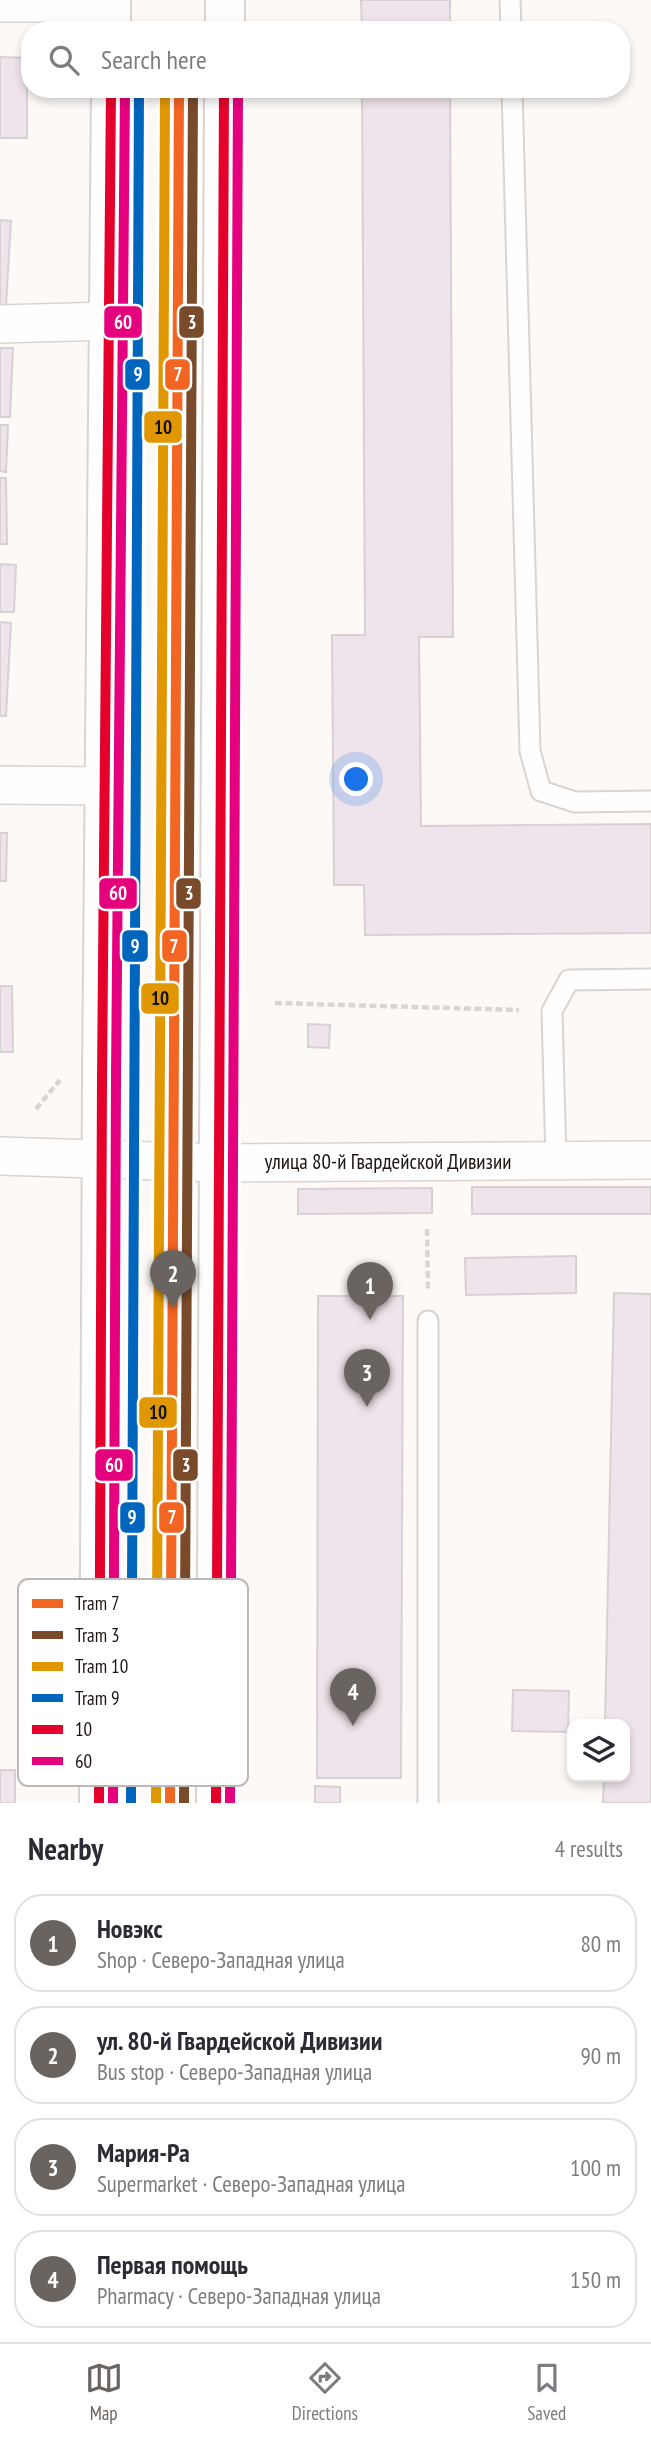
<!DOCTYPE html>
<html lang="en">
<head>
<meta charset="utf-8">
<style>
	body { margin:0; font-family:"PT Sans Narrow",sans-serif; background:#f2f2f3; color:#2b2b33 }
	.controls { position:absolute; right:21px; bottom:21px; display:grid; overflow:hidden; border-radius:14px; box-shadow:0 4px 10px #0003 }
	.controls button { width:63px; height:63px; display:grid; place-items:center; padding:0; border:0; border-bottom:2px solid #e1e1e2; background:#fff; color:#2b2b33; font:35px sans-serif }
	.you { position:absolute; left:357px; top:780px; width:24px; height:24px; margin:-18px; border:5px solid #fff; border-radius:50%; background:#1a73e8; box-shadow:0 0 0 10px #1a73e833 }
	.badge { display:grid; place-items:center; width:46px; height:46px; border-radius:50%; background:#6a6461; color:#fff; font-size:23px; font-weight:700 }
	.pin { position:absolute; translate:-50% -58px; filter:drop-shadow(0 2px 4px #0008) }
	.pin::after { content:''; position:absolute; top:37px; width:24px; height:21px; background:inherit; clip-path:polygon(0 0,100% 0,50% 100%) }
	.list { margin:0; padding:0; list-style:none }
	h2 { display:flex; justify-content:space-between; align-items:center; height:91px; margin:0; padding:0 28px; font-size:30px }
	h2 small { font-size:23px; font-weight:400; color:#7c7c81 }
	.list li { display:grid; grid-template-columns:46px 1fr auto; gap:21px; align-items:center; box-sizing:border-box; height:98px; margin:0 14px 14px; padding:0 14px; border:2px solid #e1e1e2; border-radius:28px }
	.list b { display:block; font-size:26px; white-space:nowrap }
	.list p { margin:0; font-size:23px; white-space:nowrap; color:#7c7c81 }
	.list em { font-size:23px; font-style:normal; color:#7c7c81 }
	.icon { flex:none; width:38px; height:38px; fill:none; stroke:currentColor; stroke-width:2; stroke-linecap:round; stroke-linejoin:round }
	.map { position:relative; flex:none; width:651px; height:1803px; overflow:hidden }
	.search { position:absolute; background:#fff; box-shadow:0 4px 10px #0003; left:21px; right:21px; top:21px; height:77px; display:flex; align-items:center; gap:18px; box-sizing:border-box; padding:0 24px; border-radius:28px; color:#7c7c81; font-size:26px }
	.sheet { height:539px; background:#fff }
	nav { display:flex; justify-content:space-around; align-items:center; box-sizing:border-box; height:98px; border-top:2px solid #e1e1e2; background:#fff; font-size:19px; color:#7c7c81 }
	nav a { display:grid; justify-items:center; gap:4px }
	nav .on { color:#6a6461 }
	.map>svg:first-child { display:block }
	.building { fill:#efe4eb; stroke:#d7d1d3; stroke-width:2 }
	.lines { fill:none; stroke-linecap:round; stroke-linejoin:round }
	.service-casing { stroke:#dad4d1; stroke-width:23 }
	.minor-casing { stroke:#dad4d1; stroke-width:40 }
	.secondary-casing { stroke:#dad4d1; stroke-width:42 }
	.path { stroke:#d7d6d5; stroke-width:4.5; stroke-dasharray:7 3.5; stroke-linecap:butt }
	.service { stroke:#fffefe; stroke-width:19 }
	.minor { stroke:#fffefe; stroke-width:37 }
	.secondary { stroke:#fffefe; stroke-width:38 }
	.bus-1-casing { stroke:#fff; stroke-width:16 }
	.bus-2-casing { stroke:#fff; stroke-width:16 }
	.bus-1 { stroke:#e4002b; stroke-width:10 }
	.bus-2 { stroke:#e5007d; stroke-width:10 }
	.tram-1-casing { stroke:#fff; stroke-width:16 }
	.tram-2-casing { stroke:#fff; stroke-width:16 }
	.tram-3-casing { stroke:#fff; stroke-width:16 }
	.tram-4-casing { stroke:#fff; stroke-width:16 }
	.tram-1 { stroke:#f26522; stroke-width:10 }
	.tram-2 { stroke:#7a4b2a; stroke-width:10 }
	.tram-3 { stroke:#e19702; stroke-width:10 }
	.tram-4 { stroke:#0065bd; stroke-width:10 }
	.labels { text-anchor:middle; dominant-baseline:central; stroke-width:5; stroke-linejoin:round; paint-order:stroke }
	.street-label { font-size:21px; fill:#1c1410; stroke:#fff }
	.key { fill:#fff; stroke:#bbb8b7; stroke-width:2 }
	.key-label { font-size:19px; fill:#1c1410 }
	.line-badge { stroke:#fff; stroke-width:2.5 }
	.badge-label { font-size:19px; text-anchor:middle; font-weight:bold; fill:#fff }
	.pale-badge-label { font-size:19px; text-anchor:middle; font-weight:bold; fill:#111 }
</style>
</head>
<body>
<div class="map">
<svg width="651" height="1803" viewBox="0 0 651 1803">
	<rect width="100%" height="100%" fill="#fcf9f7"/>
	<!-- building -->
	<path class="building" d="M361,0h89v30h-88z
		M0,57l27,1v80h-27z
		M362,89h88l3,548h-34l2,189 230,-2v109l-286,2 -1,-50h-30l-2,-250h33z
		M0,220l11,1 -5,84h-6z
		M0,348h13l-3,69h-10z
		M0,425h8l-2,47 -6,-1z
		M0,478h6l1,66h-7z
		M0,564l16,1 -2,47h-14z
		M0,622l11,1 -5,93h-6z
		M0,833h7l-1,48h-6z
		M0,986h12l1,66h-13z
		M308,1024l22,1 -1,23 -21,-1z
		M472,1187h179v27h-179z
		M432,1188v25l-134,1v-25z
		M576,1256v37l-110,2 -1,-37z
		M614,1293l37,1v509h-48l1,-26h21v-53h-20z
		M318,1296h85l-2,482h-84z
		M513,1690l56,1 -1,41 -56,-1z
		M0,1770h15v33h-15z
		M315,1786l25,1v16h-25z"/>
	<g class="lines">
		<defs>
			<path id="service" d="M510,0l1,30
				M512,89l18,662 11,40 34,11 76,-1
				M556,1160l-4,-149 17,-31 82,-1
				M428,1803v-482"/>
			<path id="minor" d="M0,3h111
				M0,324l109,-3
				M0,785l105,1
				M0,1156l219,7 432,-3"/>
			<path id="secondary" d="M111,30v-30
				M225,30v-30
				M99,1803l3,-727 9,-987
				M216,1803l8,-1714"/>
		</defs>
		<!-- service casing -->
		<use href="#service" class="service-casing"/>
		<!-- minor casing -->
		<use href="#minor" class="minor-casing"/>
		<!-- secondary casing -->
		<use href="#secondary" class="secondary-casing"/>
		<!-- path -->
		<path class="path" d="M275,1003l244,7
			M36,1109l24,-29
			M427,1229l1,63"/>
		<!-- service -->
		<use href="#service" class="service"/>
		<!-- minor -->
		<use href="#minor" class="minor"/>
		<!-- secondary -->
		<use href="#secondary" class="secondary"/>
		<defs>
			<path id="bus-1" d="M99,1803l3,-727 9,-987
				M216,1803l8,-1714"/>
			<path id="bus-2" d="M113,1803l3,-727 9,-987
				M230,1803l8,-1714"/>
		</defs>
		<!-- bus-1 casing -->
		<use href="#bus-1" class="bus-1-casing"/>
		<!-- bus-2 casing -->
		<use href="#bus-2" class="bus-2-casing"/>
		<!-- bus-1 -->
		<use href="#bus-1" class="bus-1"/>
		<!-- bus-2 -->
		<use href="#bus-2" class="bus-2"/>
		<defs>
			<path id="tram-1" d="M170,1803l9,-1714"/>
			<path id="tram-2" d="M184,1803l9,-1714"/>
			<path id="tram-3" d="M156,1803l9,-1714"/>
			<path id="tram-4" d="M131,1803l8,-1714"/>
		</defs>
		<!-- tram-1 casing -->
		<use href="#tram-1" class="tram-1-casing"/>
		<!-- tram-2 casing -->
		<use href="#tram-2" class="tram-2-casing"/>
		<!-- tram-3 casing -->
		<use href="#tram-3" class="tram-3-casing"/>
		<!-- tram-4 casing -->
		<use href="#tram-4" class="tram-4-casing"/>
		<!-- tram-1 -->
		<use href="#tram-1" class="tram-1"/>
		<!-- tram-2 -->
		<use href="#tram-2" class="tram-2"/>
		<!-- tram-3 -->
		<use href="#tram-3" class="tram-3"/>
		<!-- tram-4 -->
		<use href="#tram-4" class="tram-4"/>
	</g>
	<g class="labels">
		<!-- street labels -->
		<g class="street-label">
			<text x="388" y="1161">улица 80-й Гвардейской Дивизии</text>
		</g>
	</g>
	<!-- legend -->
	<rect x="18" y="1579" width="230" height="207" rx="10" class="key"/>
	<rect x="32" y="1599" width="31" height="9" fill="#f26522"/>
	<rect x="32" y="1631" width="31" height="8" fill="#7a4b2a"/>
	<rect x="32" y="1662" width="31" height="9" fill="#e19702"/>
	<rect x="32" y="1694" width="31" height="8" fill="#0065bd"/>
	<rect x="32" y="1725" width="31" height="9" fill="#e4002b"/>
	<rect x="32" y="1757" width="31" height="8" fill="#e5007d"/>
	<g class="key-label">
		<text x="75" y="1610">Tram 7</text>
		<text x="75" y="1642">Tram 3</text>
		<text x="75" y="1673">Tram 10</text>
		<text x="75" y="1705">Tram 9</text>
		<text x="75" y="1736">10</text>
		<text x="75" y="1768">60</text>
	</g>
	<g class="line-badge">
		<rect x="103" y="305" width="40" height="34" rx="7" fill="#e5007d"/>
		<rect x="178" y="305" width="27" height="34" rx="7" fill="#7a4b2a"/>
		<rect x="164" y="358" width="27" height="33" rx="7" fill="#f26522"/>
		<rect x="124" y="358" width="27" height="33" rx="7" fill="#0065bd"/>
		<rect x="143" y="410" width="40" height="34" rx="7" fill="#e19702"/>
		<rect x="98" y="877" width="40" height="33" rx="7" fill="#e5007d"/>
		<rect x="175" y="877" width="27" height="33" rx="7" fill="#7a4b2a"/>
		<rect x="121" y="929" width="28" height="34" rx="7" fill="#0065bd"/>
		<rect x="161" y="929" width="27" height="34" rx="7" fill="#f26522"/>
		<rect x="140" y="982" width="40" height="33" rx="7" fill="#e19702"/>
		<rect x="138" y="1396" width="40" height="33" rx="7" fill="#e19702"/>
		<rect x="94" y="1448" width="40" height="34" rx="7" fill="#e5007d"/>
		<rect x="172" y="1448" width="27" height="34" rx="7" fill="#7a4b2a"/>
		<rect x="119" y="1501" width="27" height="33" rx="7" fill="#0065bd"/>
		<rect x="158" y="1501" width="27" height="33" rx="7" fill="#f26522"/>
	</g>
	<g class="badge-label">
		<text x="123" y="329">60</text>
		<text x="192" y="329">3</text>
		<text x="178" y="381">7</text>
		<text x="138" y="381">9</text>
		<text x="118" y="900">60</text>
		<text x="189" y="900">3</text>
		<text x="135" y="953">9</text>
		<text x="174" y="953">7</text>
		<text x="114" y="1472">60</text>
		<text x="186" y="1472">3</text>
		<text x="132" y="1524">9</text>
		<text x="172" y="1524">7</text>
	</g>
	<g class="pale-badge-label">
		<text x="163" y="434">10</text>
		<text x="160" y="1005">10</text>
		<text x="158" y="1419">10</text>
	</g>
</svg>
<div class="controls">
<button><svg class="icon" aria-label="layers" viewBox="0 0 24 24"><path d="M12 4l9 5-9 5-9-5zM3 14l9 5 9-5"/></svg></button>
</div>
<div class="you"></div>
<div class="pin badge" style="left:370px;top:1320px">1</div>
<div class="pin badge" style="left:173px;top:1308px">2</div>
<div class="pin badge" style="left:367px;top:1407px">3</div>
<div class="pin badge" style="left:353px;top:1726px">4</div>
<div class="search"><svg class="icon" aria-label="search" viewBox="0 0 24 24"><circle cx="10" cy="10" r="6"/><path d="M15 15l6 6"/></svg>Search here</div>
</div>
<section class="sheet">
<h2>Nearby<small>4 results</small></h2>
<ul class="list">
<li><span class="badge">1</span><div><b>Новэкс</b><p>Shop · Северо-Западная улица</p></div><em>80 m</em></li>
<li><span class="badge">2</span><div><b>ул. 80-й Гвардейской Дивизии</b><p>Bus stop · Северо-Западная улица</p></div><em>90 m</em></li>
<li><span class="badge">3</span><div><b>Мария-Ра</b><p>Supermarket · Северо-Западная улица</p></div><em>100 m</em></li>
<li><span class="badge">4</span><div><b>Первая помощь</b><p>Pharmacy · Северо-Западная улица</p></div><em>150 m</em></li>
</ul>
</section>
<nav>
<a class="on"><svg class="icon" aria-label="map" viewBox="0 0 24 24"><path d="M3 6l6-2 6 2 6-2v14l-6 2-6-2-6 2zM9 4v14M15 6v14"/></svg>Map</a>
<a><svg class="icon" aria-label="directions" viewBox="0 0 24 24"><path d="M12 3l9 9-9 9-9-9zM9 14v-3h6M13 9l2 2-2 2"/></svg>Directions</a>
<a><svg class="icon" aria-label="saved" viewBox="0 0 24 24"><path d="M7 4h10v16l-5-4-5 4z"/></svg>Saved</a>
</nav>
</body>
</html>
